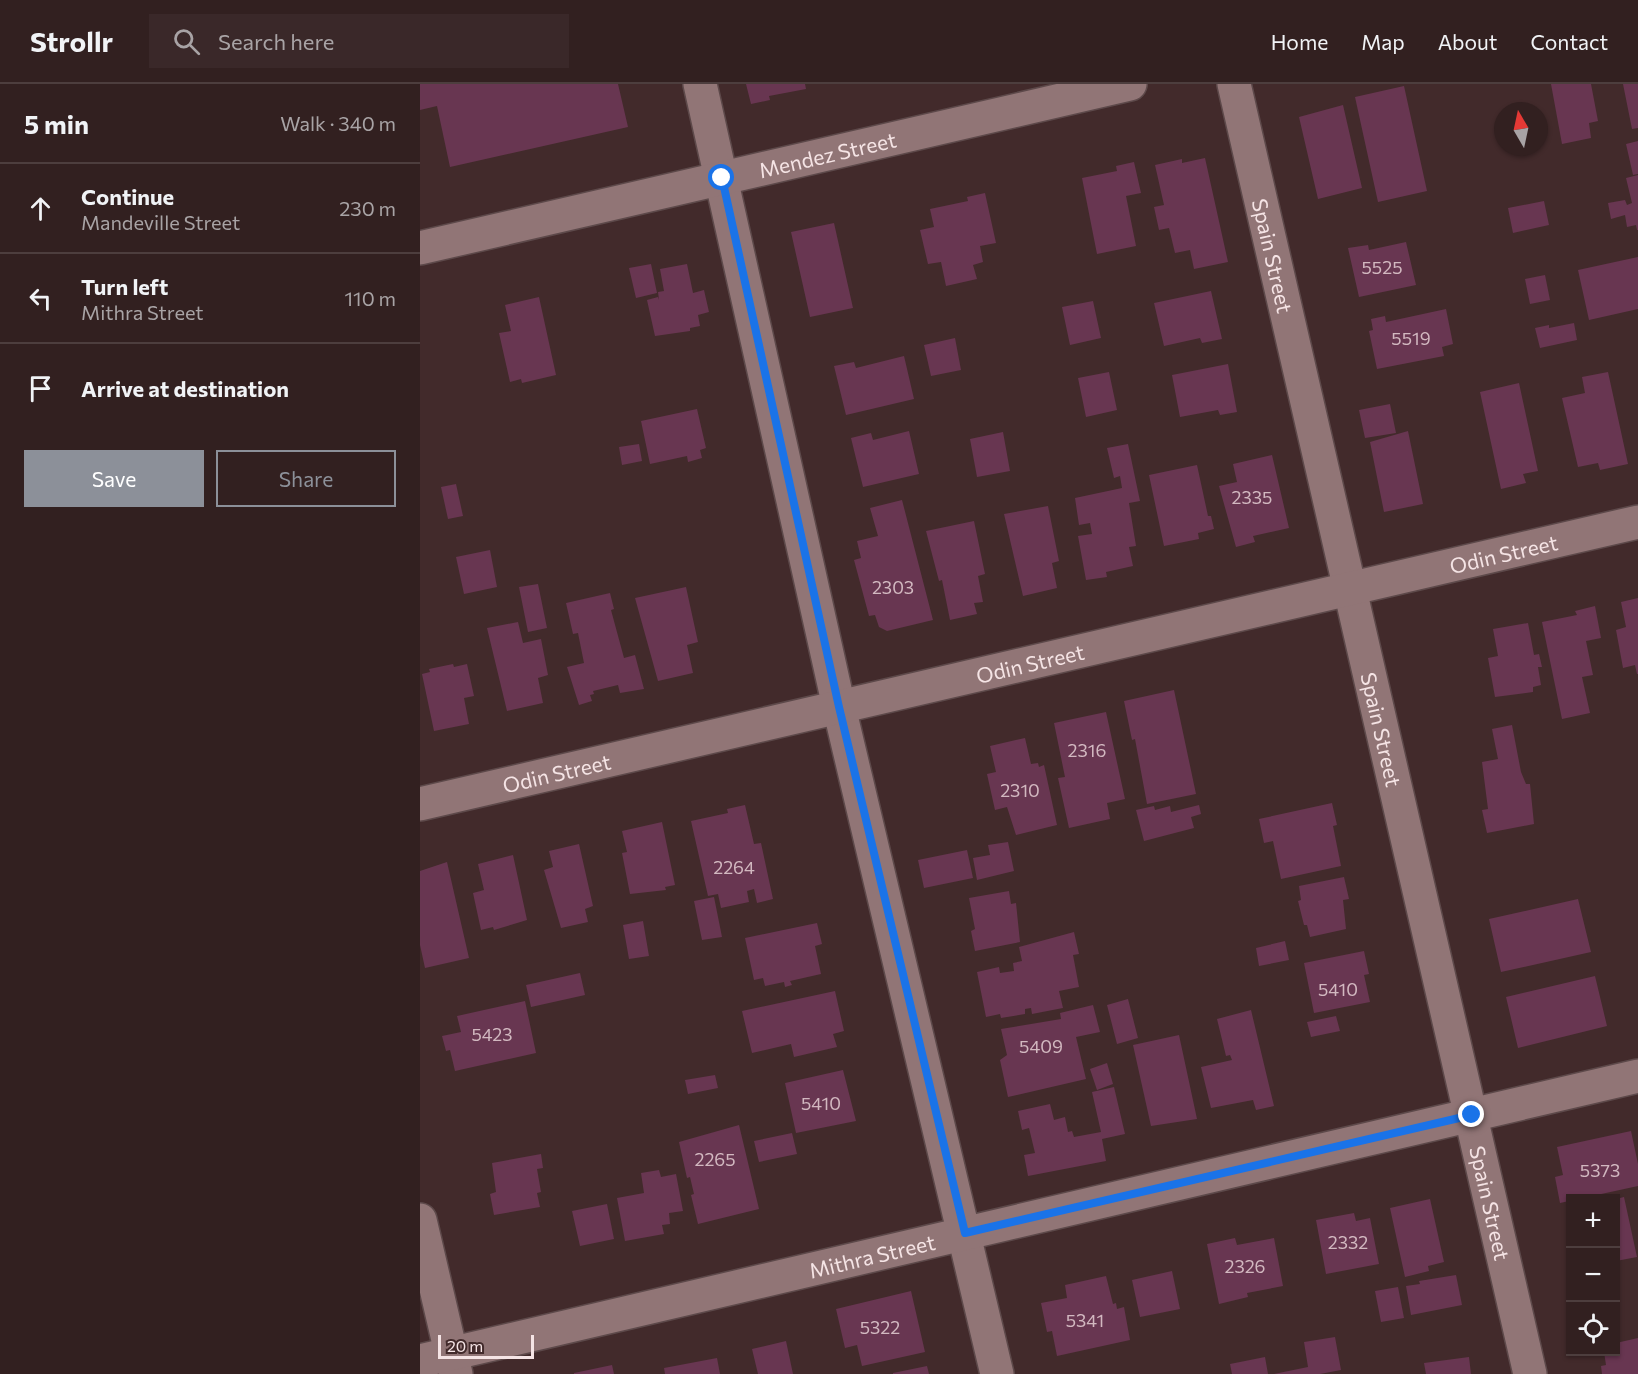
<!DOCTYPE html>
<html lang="en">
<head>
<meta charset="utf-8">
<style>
	body { margin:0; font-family:Commissioner,sans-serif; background:#3a2829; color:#f1f3f6 }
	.controls { position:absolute; right:18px; bottom:18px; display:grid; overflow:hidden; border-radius:0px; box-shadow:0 2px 4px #0004 }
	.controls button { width:54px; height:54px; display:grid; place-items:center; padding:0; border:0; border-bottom:2px solid #4d3e3e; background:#322020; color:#f1f3f6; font:30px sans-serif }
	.compass { position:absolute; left:1074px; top:18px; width:54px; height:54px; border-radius:50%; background:#322020; box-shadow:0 2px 4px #0004; rotate:351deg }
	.scale { position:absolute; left:18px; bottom:15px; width:96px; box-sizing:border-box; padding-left:6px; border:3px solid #f5e4e5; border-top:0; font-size:16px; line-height:21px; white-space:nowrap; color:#f5e4e5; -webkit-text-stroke:4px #422a2b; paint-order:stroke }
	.stop { position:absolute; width:18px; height:18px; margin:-14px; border:4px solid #1a73e8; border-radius:50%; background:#fff }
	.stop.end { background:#1a73e8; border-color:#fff; box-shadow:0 2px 6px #0008 }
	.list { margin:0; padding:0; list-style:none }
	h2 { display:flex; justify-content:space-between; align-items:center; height:78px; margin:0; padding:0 24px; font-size:26px }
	h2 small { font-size:20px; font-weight:400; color:#a8a3a5 }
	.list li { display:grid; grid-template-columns:39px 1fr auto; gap:18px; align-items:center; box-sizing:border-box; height:90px; padding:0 24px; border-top:2px solid #4d3e3e }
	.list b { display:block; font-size:22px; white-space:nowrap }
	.list p { margin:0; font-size:20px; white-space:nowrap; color:#a8a3a5 }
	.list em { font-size:20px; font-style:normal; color:#a8a3a5 }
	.actions { display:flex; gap:12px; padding:18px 24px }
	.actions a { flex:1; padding:14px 0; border:2px solid #8c9099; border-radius:0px; text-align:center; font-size:21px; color:#8c9099 }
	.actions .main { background:#8c9099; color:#fff }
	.icon { flex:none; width:33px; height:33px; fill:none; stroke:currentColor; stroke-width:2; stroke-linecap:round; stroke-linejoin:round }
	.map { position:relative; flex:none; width:1218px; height:1290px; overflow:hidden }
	header { display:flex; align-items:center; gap:36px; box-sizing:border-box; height:84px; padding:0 30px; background:#322020; border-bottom:2px solid #4d3e3e }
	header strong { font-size:28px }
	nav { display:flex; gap:33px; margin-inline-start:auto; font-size:21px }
	.search { width:420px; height:54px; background:#3a2829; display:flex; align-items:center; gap:15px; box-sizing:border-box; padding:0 21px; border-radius:0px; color:#a8a3a5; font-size:22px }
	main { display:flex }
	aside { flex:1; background:#322020 }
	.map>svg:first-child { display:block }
	.building { fill:#683651 }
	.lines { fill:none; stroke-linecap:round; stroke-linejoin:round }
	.minor-casing { stroke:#5d494a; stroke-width:36 }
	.minor { stroke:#917576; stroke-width:33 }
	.route { stroke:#1a73e8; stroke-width:8 }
	.labels { text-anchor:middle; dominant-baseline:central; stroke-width:4.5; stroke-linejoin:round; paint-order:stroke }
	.number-label { font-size:18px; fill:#d2b8c0 }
	.street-label { font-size:21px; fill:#f5e4e5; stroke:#422a2b }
</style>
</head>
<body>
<header>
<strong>Strollr</strong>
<div class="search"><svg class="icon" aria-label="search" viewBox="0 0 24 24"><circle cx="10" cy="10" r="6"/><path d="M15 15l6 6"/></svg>Search here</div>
<nav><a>Home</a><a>Map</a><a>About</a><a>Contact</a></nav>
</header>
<main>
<aside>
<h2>5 min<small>Walk · 340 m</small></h2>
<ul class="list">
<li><svg class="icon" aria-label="ahead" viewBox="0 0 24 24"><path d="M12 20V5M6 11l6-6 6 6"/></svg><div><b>Continue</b><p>Mandeville Street</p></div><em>230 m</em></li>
<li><svg class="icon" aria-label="left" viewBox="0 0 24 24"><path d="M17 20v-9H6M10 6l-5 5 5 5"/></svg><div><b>Turn left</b><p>Mithra Street</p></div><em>110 m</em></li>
<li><svg class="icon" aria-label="arrive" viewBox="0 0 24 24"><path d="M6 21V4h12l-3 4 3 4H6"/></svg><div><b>Arrive at destination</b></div></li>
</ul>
<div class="actions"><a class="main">Save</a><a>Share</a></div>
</aside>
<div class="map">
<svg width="1218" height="1290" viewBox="0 0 1218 1290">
	<rect width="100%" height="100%" fill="#422a2b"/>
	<!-- building -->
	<path class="building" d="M0,0h198l10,43 -178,40 -13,-61 -17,4z
		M326,0h59l1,5 -37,7 1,4 -19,4z
		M1131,0h40l7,37 -9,2 2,15 -29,6z
		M1203,0h15v44l-6,1z
		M984,2l23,105 -49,11 -23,-105z
		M923,21l19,83 -44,11 -19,-82z
		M1218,57v33l-5,1 -7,-31z
		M785,74l23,104 -34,7 -4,-19 -15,3 -6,-25 -10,2 -5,-23 10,-2 -9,-40 27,-6v4z
		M714,78l7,31 -15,3 10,50 -39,8 -15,-76 35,-7 -1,-5z
		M1218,91v55h-1l-1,-5 -9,2 -2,-12 -14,4 -3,-16 17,-3 2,5 5,-2 -6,-25z
		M565,109l11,50 -16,3 3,16 -10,3 4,14 -31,7 -5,-24 -13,2 -8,-34 14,-3 -4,-18 38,-8 -1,-4z
		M1124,117l5,24 -36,8 -5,-25z
		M414,139l19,85 -43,9 -19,-85z
		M986,158l10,43 -57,12 -11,-49 20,-3 1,5z
		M1218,173v52l-49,11 -11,-50z
		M231,180l6,29 -21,5 -7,-30z
		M267,180l6,29 11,-3 5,22 -11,3 2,11 -10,2v3l-35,5 -8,-36 11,-3 1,3 -1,-8 6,-1 -4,-22z
		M1125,191l5,25 -20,4 -5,-25z
		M791,207l11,48 -20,4 -2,-5 -36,8 -10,-43z
		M119,213l17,78 -34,8 -1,-4 -11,3 -11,-49 12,-2 -6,-26z
		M673,217l8,37 -31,7 -8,-38z
		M1026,225l7,35 -11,3 2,9 -67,13 -8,-38 4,-1 -2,-11 14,-3 1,6z
		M1154,239l3,17 -37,8 -5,-20 14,-3v3z
		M535,254l6,32 -30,6 -7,-31z
		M484,272l10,43 -68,16 -12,-49 20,-4 2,6z
		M808,280l9,48 -17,3 -2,-5 -38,7 -8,-42z
		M689,288l8,38 -31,7 -8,-39z
		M1188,288l20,92 -28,6 -2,-7 -20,4 -16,-69 23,-5 -3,-16z
		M1099,299l19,88 -15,3 3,9 -25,6 -21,-97z
		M970,320l6,29 -31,5 -6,-28z
		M277,325l9,39 -6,2 2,8 -14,4 -1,-6 -37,8 -9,-43z
		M489,347l10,43 -56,13 -12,-49 20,-5 2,7z
		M988,347l15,73 -39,8 -14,-70z
		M583,348l7,39 -33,6 -7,-38z
		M219,360l3,17 -20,4 -3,-18z
		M708,360l12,57 -11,2 7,43 -7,1 4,19 -27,6 1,5 -21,3 -8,-44 14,-2 -2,-11 -11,2 -4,-27 47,-10 -2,-12 -6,2 -7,-30z
		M852,371l17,73 -36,8 2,6 -19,5 -17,-61 18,-4 -4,-18z
		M777,381l11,51h3l3,13 -16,4 1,6 -35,7 -15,-71z
		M36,400l7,32 -15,3 -7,-32z
		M482,416l31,120 -46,11 -8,-4 -4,-12 -6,1 -15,-56 7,-2 -4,-17 21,-5 -8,-28z
		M628,422l11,55 -7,2 5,25 -34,8 -19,-82z
		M554,437l11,53 -7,2 5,26 -9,1 3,11 -27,6 -8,-40 -3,1 -13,-50z
		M70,466l7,37 -33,7 -8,-37z
		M118,500l9,44 -19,4 -9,-45z
		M266,503l12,55 -11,3 6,28 -35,8 -23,-83z
		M190,509l4,16 -3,1 13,48 11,-3 9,34 -24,4 -2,-8 -25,6 1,3 -4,1 2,6 -13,4 -12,-38 17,-4 -6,-30 -5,1 -7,-31z
		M1218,514v76h-1l-2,-9 -12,3 -7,-38 10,-3 -5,-25z
		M1175,522l6,32 -15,3 7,34 -11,2 8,36 -28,6 -20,-97 35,-7 -2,-4z
		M98,538l5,21 18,-4 7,36 -10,3 5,25 -36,8 -20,-83z
		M1108,539l6,32 5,-1 3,13h-4l3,18 -8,2v5l-38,5 -7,-39 10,-2 -5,-27z
		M33,580l1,3 13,-3 7,32 -10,2 5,26 -35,7 -12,-57 8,-2 -1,-3z
		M754,606l22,104 -49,10 -12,-65 -3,1 -8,-39z
		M686,628l19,87 -18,4 3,16 -41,9 -11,-50 7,-1 -11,-54z
		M1092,641l9,47 5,12h4l4,40 -47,9 -5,-23 6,-1 -6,-47 16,-3 -6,-30z
		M605,654l6,26 7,-1 1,4 5,-2 13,60 -41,10 -9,-28 -12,3 -8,-36 9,-2 -6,-26z
		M912,719l5,22 -4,1 8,40 -60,13 -8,-38 -9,2 -5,-24z
		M325,721l9,39 7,-1 12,56 -16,4 -3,-14 -7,2 2,11 -28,6 -3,-14 -10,2 -17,-75 37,-8 -1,-4z
		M779,721l2,9 -10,3 3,11 -50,13 -8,-31 18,-4 1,4 15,-4 1,6z
		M242,738l13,63 -10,2 1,3 -36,4 -8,-41 5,-1 -5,-21z
		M588,758l6,29 -37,9 -4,-22 17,-3 -2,-10z
		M159,760l14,62 -8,3 3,13 -27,6 -17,-58 9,-3 -4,-16z
		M547,766l6,28 -49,10 -6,-28z
		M93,771l14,65 -33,10 -1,-3 -12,3 -8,-37 11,-3 -6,-26z
		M27,778l22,96 -44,10 -5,-23v-74z
		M924,793l5,22 -6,1 3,29 -36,8 -3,-12h-3l-6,-24 3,-1 -2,-14z
		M589,807l2,13 5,-1 4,39 -45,9 -4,-20 4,-2 -6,-31z
		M294,813l8,40 -20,3 -8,-39z
		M1158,815l13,53 -90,20 -12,-53z
		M223,837l6,35 -20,3 -6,-34z
		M397,839l5,21 -7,2 6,28 -31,7 2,4 -7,2 -1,-5 -19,4 -2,-8 -9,2 -9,-42z
		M654,848l5,22 -6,1 6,32 -20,4 4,17 -31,6 -1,-6 -6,1v5l-24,4 -1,-4 -14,3 -9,-45 22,-5 1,6 14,-2 -1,-8 9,-2 -3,-14z
		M865,857l4,19 -30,6 -3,-18z
		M944,867l5,23 -5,1 6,27 -56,11 -10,-50z
		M160,889l5,22 -54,12 -5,-22z
		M1175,892l12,50 -89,22 -12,-51z
		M415,907l9,40 -11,3 4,13 -43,10 -3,-13 -39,9 -10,-42z
		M708,915l10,39 -21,6 -10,-39z
		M105,917l11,52 -81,18 -5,-21 -4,1 -4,-15 19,-4 -4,-16z
		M673,921l7,27 -24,5 10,42 -78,18 -8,-37 7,-5 -6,-26 60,-10 -1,-6z
		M831,926l23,96 -18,4 -3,-10 -42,8 -10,-41 31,-7 -2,-5 -4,1 -9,-37z
		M916,932l4,15 -29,6 -4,-15z
		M759,951l18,84 -46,7 -18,-81z
		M687,979l6,21 -16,6 -7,-21z
		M423,986l13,51 -60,12 -11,-50z
		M295,991l3,13 -30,6 -3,-14z
		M694,1003l11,47 -23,5 4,22 -78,15 -4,-21 11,-2 -6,-25 -7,2 -4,-19 32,-7 4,16 11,-3 3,15 4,-1 2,6 27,-5 -9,-40z
		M319,1041l20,84 -61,15 -7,-29 3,-1 -4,-17 -3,1 -8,-36z
		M1211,1047l7,33v22l-78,17 -5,-26 8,-2 -6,-28z
		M372,1049l5,21 -38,8 -5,-21z
		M121,1070l2,14 -6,1 4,23 -4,1 3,14 -46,8 -4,-21 6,-2 -4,-29z
		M239,1086l2,7 15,-3 7,37 -14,2 1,11 -8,1 2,9 -39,7 -8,-43 27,-5 -3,-20z
		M1204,1113l13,60 -21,4v-62z
		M1010,1115l14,63 -16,4 1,5 -24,6 -15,-69z
		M187,1120l7,35 -34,7 -8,-35z
		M934,1129l2,8 14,-3 9,46 -53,10 -10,-54z
		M815,1154l2,7 37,-7 9,48 -36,7 1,4 -29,7 -12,-60z
		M752,1187l8,38 -40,8 -8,-37z
		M1036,1191l6,30 -51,10 -5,-29 14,-2 -1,-3z
		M686,1192l7,28 3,-1 1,6 7,-2 6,33 -73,16 -5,-25 -5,1 -6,-29 26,-5 -2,-13z
		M978,1203l6,31 -23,4 -6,-31z
		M491,1207l14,61 -63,14 -5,-21 -12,3 -9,-39z
		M915,1253l6,33 -21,4h-46l34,-7 -4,-25z
		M1218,1254v36h-36l-1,-8 5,-1 -2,-13h12v-9z
		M366,1257l7,33h-35l-6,-25z
		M845,1273l3,17h-36l-2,-10z
		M1049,1273l2,17h-45l-2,-11z
		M297,1274l3,16h-55l-1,-6z
		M192,1281l2,9h-40v-1z
		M507,1282l2,8h-36v-1z"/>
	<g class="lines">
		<defs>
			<g id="minor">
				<path d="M280,0l139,623 158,667"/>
				<path id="s1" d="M814,0l296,1290"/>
				<path id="s2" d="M0,164l710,-164"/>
				<path id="s3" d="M0,720l1218,-282"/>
				<path d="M0,1136l36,154"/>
				<path id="s4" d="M0,1277l1218,-285"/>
			</g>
		</defs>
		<!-- minor casing -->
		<use href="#minor" class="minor-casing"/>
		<!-- minor -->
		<use href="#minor" class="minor"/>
	</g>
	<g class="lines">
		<!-- route -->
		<path class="route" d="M302,94l117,529 126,526 507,-118"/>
	</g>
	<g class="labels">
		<!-- number labels -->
		<g class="number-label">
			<text x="962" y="183">5525</text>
			<text x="991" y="254">5519</text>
			<text x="832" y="413">2335</text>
			<text x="473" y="503">2303</text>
			<text x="667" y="666">2316</text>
			<text x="600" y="706">2310</text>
			<text x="314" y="783">2264</text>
			<text x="918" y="905">5410</text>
			<text x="72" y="950">5423</text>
			<text x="621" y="962">5409</text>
			<text x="401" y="1019">5410</text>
			<text x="295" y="1075">2265</text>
			<text x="1180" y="1086">5373</text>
			<text x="928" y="1158">2332</text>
			<text x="825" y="1182">2326</text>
			<text x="665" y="1236">5341</text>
			<text x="460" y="1243">5322</text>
		</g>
		<!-- street labels -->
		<g class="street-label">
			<text stroke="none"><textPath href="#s2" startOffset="418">Mendez Street</textPath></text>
			<text stroke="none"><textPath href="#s1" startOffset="176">Spain Street</textPath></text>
			<text stroke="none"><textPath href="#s3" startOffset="1112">Odin Street</textPath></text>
			<text stroke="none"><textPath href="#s3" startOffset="626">Odin Street</textPath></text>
			<text stroke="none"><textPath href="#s1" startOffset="662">Spain Street</textPath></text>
			<text stroke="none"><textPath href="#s3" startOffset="140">Odin Street</textPath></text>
			<text stroke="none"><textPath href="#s1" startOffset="1148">Spain Street</textPath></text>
			<text stroke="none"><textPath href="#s4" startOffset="464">Mithra Street</textPath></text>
		</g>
	</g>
</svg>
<div class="controls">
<button>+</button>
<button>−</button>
<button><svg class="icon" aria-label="locate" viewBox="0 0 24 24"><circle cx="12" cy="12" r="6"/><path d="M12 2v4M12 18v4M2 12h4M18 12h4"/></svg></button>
</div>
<svg class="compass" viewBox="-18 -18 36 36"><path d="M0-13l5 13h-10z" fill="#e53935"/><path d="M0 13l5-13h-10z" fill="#a8a3a5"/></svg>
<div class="scale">20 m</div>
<div class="stop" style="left:302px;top:94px"></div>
<div class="stop end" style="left:1052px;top:1031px"></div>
</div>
</main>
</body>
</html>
